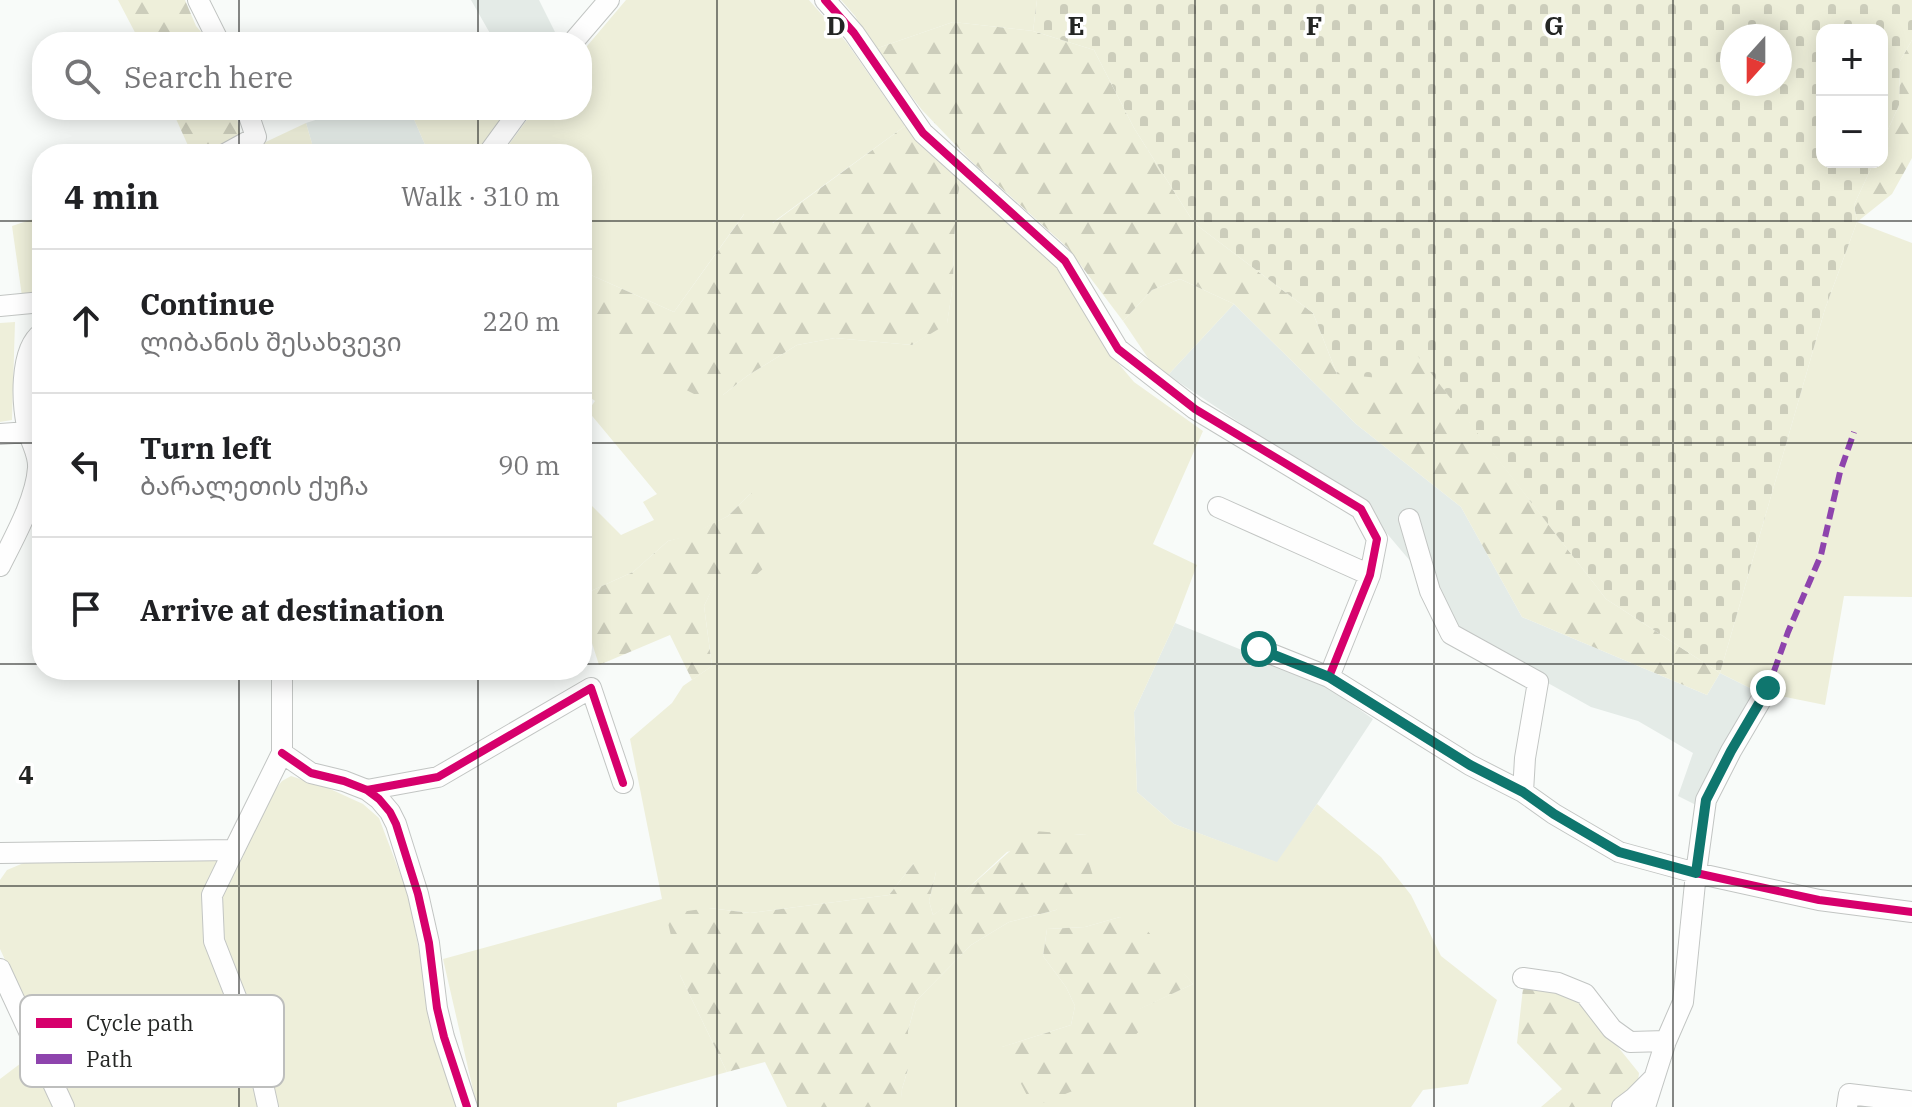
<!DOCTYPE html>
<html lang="en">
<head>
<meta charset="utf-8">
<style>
	body { margin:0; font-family:"IBM Plex Serif","Noto Sans Georgian",serif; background:#f2f2f2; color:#202124 }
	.controls { position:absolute; right:24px; top:24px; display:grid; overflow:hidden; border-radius:16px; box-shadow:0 4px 20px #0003 }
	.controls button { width:72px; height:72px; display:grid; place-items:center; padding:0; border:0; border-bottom:2px solid #e0e0e0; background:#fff; color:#202124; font:40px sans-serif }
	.compass { position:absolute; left:1720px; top:24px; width:72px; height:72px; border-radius:50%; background:#fff; box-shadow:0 4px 20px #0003; rotate:201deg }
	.stop { position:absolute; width:24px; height:24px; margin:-18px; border:6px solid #0f766e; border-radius:50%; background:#fff }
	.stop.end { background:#0f766e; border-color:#fff; box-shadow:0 2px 8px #0008 }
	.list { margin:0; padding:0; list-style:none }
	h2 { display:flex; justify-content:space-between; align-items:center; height:104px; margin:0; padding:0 32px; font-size:34px }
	h2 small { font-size:26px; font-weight:400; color:#757577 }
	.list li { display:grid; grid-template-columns:52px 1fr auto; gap:24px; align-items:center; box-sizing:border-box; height:144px; padding:0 32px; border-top:2px solid #e0e0e0 }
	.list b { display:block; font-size:30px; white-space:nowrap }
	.list p { margin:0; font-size:26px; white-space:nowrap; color:#757577 }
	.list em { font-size:26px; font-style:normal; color:#757577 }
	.icon { flex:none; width:44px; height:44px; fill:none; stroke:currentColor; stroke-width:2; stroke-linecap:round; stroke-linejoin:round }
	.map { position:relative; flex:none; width:1912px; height:1107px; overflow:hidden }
	.search { position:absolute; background:#fff; box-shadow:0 4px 20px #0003; left:32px; top:32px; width:560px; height:88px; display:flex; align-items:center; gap:20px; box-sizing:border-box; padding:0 28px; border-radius:32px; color:#757577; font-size:30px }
	.panel { position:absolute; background:#fff; box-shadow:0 4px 20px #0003; left:32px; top:144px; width:560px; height:536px; border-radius:32px }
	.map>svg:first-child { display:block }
	.built { fill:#e4ebe7 }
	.green { fill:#eeefda; fill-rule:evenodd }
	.forest { fill:url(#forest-firs) }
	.cemetery { fill:url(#cemetery-stones); fill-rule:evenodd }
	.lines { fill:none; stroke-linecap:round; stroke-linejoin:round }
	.minor-casing { stroke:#c2c5c3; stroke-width:22 }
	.minor { stroke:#fefefe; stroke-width:20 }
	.quiet { stroke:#8e44ad; stroke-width:6; stroke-dasharray:12 6; stroke-linecap:butt }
	.cycleway-casing { stroke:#fff; stroke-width:13 }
	.cycleway { stroke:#d6006c; stroke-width:8 }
	.route { stroke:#0f766e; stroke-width:10 }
	.grid { fill:none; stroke:#242624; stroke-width:2; stroke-opacity:0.55 }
	.key { fill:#fff; stroke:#bdbebd; stroke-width:2 }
	.key-label { font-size:22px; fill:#242624 }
	.grid-label { font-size:26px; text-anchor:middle; font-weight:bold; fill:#242624; stroke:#fff; stroke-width:7; stroke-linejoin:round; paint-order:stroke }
</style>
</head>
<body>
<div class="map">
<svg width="1912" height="1107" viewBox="0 0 1912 1107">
	<defs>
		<pattern id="forest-firs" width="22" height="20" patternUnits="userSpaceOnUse" patternTransform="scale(2)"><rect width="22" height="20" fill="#eeefda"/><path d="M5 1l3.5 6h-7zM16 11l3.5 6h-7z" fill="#cccdbb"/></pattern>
		<pattern id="cemetery-stones" width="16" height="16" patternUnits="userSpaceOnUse" patternTransform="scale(2)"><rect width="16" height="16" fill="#eeefda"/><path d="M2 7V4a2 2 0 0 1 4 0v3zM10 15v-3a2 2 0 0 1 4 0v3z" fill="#cccdbb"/></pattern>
	</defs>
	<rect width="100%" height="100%" fill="#f8fbf9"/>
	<!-- built -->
	<path class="built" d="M471,0h68l21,42h-65z
		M347,110h63l16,37 10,7h-121l-9,-31z
		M1234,304l122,120 105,83 61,110 185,78 13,-22 36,18 -56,116 -22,-11 15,-43 -55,-32 -47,-14 -137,-76 -21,-43 -71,-84 -194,-129z
		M1175,623l94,38 60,27 44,31 -95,144 -104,-39 -37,-32 -3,-80z"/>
	<!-- green -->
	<path class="green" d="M626,0h183l38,43 58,83 -133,97 -28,-9 -70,98 -92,-41v-117h-80l32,-44h48v-58z
		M841,0h196l-4,31 -80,-9 -78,27 -20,-33z
		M410,110h104l-30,44h-48l-10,-7z
		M306,123l9,31h-75z
		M962,176l94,85 51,89 27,32 69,49 -50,113 44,21 -22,58 -41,89 3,80 37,32 103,38 40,-58 64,53 30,38 30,61 56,44 -29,84 -45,6 -12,17h-511l2,-18 6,-20v-38l8,-30 55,-56 38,-23 47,-12 33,-47 -2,-28 -15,-1 -65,18 -54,50 -20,13 -4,-14 7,-29 -22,-9 -25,32 -139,18 -41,-5 -29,67 47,97 -110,31v4h-140l-34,-148 219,-60 -32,-160 42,-36 11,-17 29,-20 -8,-60 15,-32 32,-81 -23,23 -38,20 -22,5 -35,31 -51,23v-86l10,-3 29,29 33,-15 -11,-18 14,-8 -69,-83 7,-10 -13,-10v-72l141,76 24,-19 50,-31 38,-7 77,7 35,-22 6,-38 1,-43 3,-43zM1120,917l53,45 20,22 -54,25 -137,38 69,-22 4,-19 -9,-19 -23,-31 4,-27 38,-2z
		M42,216v79l-20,1 -10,-70z
		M1857,222l55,21v354l-68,-1 -19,109 -69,-14 -36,-18 105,-364z
		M1180,279l54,25 -66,71 -18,-14 -27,-40 29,-31z
		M15,322l-3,98 -12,2v-99z
		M291,776l37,12 35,16 16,14 30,79 16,86 33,124h-181l-51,-157 -4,-37 1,-22 50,-99 9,-11z
		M223,859l-19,37 40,141 14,70h-185l-73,-158v-69l7,-10 19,-8z
		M33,1054l24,53h-57v-28z"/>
	<!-- forest -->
	<path class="forest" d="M118,0h67l11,26 14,16h-70z
		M953,22l80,9 61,19 40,78 60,95 119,90 24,61 73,-29 196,254 114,74 -13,22 -185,-78 -61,-110 -105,-83 -122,-120 -54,-25 -28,11 -29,31 -56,-74 -98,-88 -47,-49 -47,-61z
		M1912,40v118l-20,36 -35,28 -3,-17 20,-43h8v-19l17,-38 1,-44z
		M172,110h64l4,24c-16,19 -27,18 -50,16z
		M905,126l25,28 32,22 -5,23 -3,43 -1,43 -6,39 -35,21 -77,-7 -38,7 -50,31 -24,19 -25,1 -47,-24 -52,-43 -17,-10v-48l92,41 71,-99 28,10z
		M751,493l19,20 2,31 -8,24 -14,12 -31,-5 -15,31 8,60 -20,14 -22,-45 -71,30 -17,-53v-17l51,-23 35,-31 22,-6 38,-19z
		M1034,831l53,4 7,14 -5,14 4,13 -37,34 -47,12 -38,23 -55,56 -8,30v38l-6,20 -1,18h-114l-22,-45 -38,10 -47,-97 -14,-61 43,-6 41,5 139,-18 25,-32 15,-8 7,17 -7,29 4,14c36,-24 67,-57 101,-84z
		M1120,917l19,4 54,63 -53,25 2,19 -52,56 -57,23 -31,-60 69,-22 4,-19 -9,-19 -23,-31 4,-27 38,-2z
		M1523,988l30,1 28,12 58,72 -4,34h-94l21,-18 -45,-46z"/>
	<!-- cemetery -->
	<path class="cemetery" d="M1037,0h875v40l-12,21 -1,44 -17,38v-113h-60v132h52l-20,43 3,17 -32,87 -105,364 -114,-74 -196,-253 -20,33 -53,-5 -24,-61 -119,-90 -60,-95 -40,-78 -61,-19zM1732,36h48v48h-48z"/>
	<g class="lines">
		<defs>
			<path id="minor" d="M198,0l21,42
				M825,0l29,33 69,100 142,128 53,88 77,60 166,100 16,30 -7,36 -41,102
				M573,42l36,-42
				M225,154l31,-17 -9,-27
				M488,154l32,-44
				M0,306l42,-4
				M0,434l28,-2
				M1218,507l152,68
				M1409,519l21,72 21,43 87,48 -13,76 -2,34
				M0,566c14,-28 36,-67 38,-98 1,-13 -6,-23 -9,-35 -8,-25 -10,-84 13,-100
				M1259,649l70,28 141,88 53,27 31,22 65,38 77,21 123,27 93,12
				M282,753l29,20 33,8 23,9 12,9 11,13 6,12 22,70 11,49 8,65 7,29 23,70
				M367,790l71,-13 153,-89 32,95
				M234,850l-22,45 2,46 40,102 14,64
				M0,853l234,-3 48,-97v-83
				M0,969l64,138
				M1523,978l35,5 27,11 27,35 18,13 36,-1
				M1622,1107l12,-9 18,-18
				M1645,1107l21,-66 17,-39 13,-129 10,-73 25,-49 37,-63
				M1847,1107l2,-13 59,7"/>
		</defs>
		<!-- minor casing -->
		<use href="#minor" class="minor-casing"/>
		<!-- minor -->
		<use href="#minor" class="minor"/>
		<!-- quiet -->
		<path class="quiet" d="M1768,688l20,-56 33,-77 19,-83 14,-40"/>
		<defs>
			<path id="cycleway" d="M825,0l29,33 69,100 142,128 53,88 77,60 166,100 16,30 -7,36 -41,102
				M1259,649l70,28 141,88 53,27 31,22 65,38 77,21 123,27 93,12
				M282,753l29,20 33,8 23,9 12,9 11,13 6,12 22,70 11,49 8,65 7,29 23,70
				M367,790l71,-13 153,-89 32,95"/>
		</defs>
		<!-- cycleway casing -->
		<use href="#cycleway" class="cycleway-casing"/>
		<!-- cycleway -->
		<use href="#cycleway" class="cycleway"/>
	</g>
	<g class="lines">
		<!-- route -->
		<path class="route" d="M1259,649l70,28 141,88 53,27 31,22 65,38 77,21 10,-73 25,-49 37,-63"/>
	</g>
	<!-- grid -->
	<path class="grid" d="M239,0v42M478,0v42M717,0v1107M956,0v1107M1195,0v1107M1434,0v1107M1673,0v1107M239,110v44M478,110v44M0,221h42M582,221h1330M0,443h42M582,443h1330M0,664h42M582,664h1330M239,670v437M478,670v437M0,886h1912"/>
	<!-- legend -->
	<rect x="20" y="995" width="264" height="92" rx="12" class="key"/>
	<rect x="36" y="1018" width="36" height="10" fill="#d6006c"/>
	<rect x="36" y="1054" width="36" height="10" fill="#8e44ad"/>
	<g class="key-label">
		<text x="86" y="1031">Cycle path</text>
		<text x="86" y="1067">Path</text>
	</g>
	<g class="grid-label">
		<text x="836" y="35">D</text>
		<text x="1076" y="35">E</text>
		<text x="1314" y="35">F</text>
		<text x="1554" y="35">G</text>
		<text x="26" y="784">4</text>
	</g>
</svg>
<div class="controls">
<button>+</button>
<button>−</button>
</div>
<svg class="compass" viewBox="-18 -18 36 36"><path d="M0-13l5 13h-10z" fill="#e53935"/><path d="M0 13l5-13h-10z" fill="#757577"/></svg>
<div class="stop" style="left:1259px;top:649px"></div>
<div class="stop end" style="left:1768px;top:688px"></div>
<div class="search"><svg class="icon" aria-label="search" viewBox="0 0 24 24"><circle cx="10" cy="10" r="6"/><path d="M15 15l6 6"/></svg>Search here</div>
<section class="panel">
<h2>4 min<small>Walk · 310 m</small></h2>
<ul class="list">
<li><svg class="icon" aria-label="ahead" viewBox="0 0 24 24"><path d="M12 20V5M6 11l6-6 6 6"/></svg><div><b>Continue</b><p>ლიბანის შესახვევი</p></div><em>220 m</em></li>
<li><svg class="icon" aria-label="left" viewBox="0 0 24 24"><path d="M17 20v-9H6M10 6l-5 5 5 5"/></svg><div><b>Turn left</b><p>ბარალეთის ქუჩა</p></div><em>90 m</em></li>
<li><svg class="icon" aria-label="arrive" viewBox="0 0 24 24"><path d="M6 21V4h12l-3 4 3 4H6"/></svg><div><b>Arrive at destination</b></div></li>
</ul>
</section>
</div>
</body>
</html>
